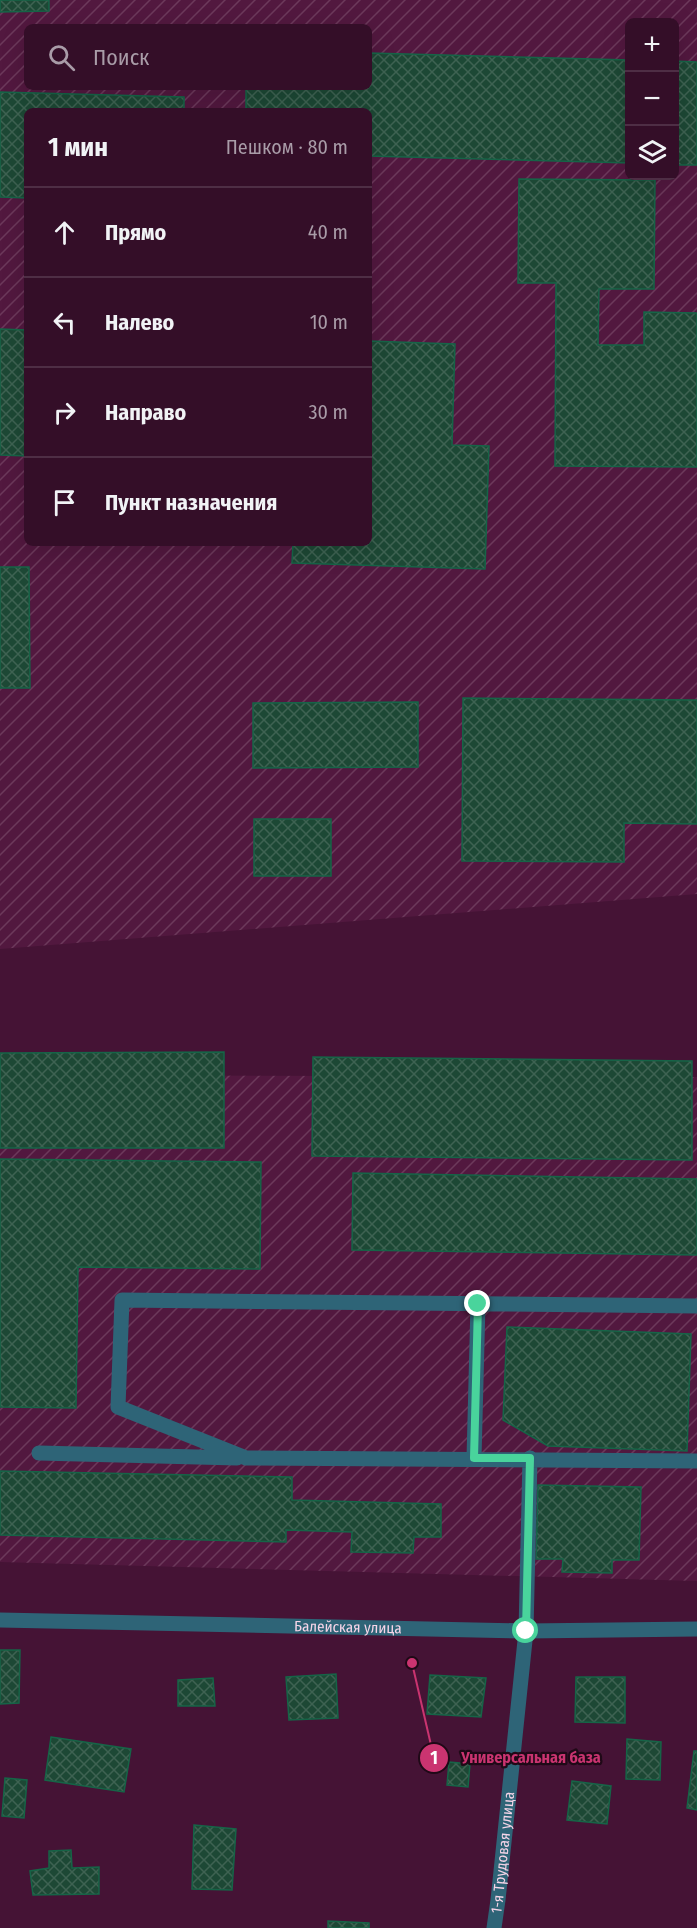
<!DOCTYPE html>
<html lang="ru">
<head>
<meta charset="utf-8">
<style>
	body { margin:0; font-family:"Fira Sans Condensed",sans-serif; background:#3c1730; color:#f1f3f6 }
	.controls { position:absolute; right:18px; top:18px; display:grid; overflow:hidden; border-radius:9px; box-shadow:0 6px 24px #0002 }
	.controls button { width:54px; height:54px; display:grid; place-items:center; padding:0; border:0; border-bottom:2px solid #4e2e45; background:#340e28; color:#f1f3f6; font:30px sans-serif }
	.stop { position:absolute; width:18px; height:18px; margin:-14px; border:4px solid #49d49c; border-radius:50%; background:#fff }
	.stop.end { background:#49d49c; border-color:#fff; box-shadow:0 2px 6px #0008 }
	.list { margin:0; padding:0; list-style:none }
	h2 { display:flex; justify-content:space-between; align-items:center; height:78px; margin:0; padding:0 24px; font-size:26px }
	h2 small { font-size:20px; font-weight:400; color:#a99ca8 }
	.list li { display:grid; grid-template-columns:39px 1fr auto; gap:18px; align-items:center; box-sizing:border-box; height:90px; padding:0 24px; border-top:2px solid #4e2e45 }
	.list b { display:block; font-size:22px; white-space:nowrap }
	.list em { font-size:20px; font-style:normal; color:#a99ca8 }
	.icon { flex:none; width:33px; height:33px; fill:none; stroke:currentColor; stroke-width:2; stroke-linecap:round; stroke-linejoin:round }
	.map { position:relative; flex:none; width:697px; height:1928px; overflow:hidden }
	.search { position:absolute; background:#340e28; box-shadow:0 6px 24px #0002; left:24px; top:24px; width:348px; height:66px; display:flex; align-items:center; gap:15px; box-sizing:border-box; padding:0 21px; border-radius:9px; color:#a99ca8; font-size:22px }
	.panel { position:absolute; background:#340e28; box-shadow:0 6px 24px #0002; left:24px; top:108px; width:348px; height:438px; border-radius:9px }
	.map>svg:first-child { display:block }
	.industrial { fill:url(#industrial-furrows); fill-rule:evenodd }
	.building { fill:url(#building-cross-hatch); stroke:#166447; stroke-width:1.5 }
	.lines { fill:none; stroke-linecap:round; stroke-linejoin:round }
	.lane { stroke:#2e6477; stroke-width:15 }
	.street { stroke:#2e6477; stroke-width:15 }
	.route { stroke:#49d49c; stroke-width:8 }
	.labels { text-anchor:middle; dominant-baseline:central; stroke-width:4.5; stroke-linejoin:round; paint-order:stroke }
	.street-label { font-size:15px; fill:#f6d5e8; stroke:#1f0917 }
	.leader { fill:none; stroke:#ca3470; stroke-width:2 }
	.callout-dot { fill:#ca3470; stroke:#1f0917; stroke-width:2 }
	.mark-label { font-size:18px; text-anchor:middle; font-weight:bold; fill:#fff }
	.callout-label { font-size:16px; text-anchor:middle; font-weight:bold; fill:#ca3470; stroke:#1f0917; stroke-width:4.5; stroke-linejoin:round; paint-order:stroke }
</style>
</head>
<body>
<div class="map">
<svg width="697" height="1928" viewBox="0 0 697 1928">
	<defs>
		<pattern id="industrial-furrows" width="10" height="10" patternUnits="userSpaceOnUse" patternTransform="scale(1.5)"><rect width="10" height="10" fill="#52183f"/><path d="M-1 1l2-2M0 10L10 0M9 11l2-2" fill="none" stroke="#6c395b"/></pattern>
		<pattern id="building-cross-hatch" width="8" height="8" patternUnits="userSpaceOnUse" patternTransform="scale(1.5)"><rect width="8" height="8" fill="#1d4835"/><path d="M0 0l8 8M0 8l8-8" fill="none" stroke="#3e6252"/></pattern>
	</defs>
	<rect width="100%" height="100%" fill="#451335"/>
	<!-- industrial -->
	<path class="industrial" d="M0,0h697v894l-697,55zM630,22h44v154h-44zM27,27h342v60h-342zM27,111h342v432h-342z
		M0,1075l697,2v504l-697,-19z"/>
	<!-- building -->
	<path class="building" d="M0,0h49v11l-49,1z
		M369,53l261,7v103l-261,-7v-45h-123v-24h123z
		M674,61l23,1v103h-23z
		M0,92l184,5v14h-157v87l-27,-1z
		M519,179l136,1 -1,109h-55l-1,56h46v-33l53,1v154l-142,-1 1,-183h-38z
		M0,329l27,1v126l-27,-1z
		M369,341l86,3 -3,101 37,1 -4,123 -193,-6 1,-20h76z
		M0,567h29l1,121h-30z
		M463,698l234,2v124l-73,-1v39l-162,-1z
		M418,702v65l-165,1v-65z
		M254,819h77v57h-77z
		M224,1052v96h-224v-95z
		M313,1057l379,4v99l-380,-4z
		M0,1159l261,3 -1,107 -182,-2 -2,141 -76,-1z
		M353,1173l344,6v76l-345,-5z
		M507,1327l184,7 -4,117 -139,-5 -45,-26z
		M0,1471l292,6v23l149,4v33h-27l-1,16 -62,-1 1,-20 -66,-2v12l-286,-7z
		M538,1485l103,2 -2,73h-27v13l-50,-1 1,-13h-27z
		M0,1650h20l-1,53 -19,1z
		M336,1674l2,44 -49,2 -3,-43z
		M430,1675l56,3 -5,39 -54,-3z
		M576,1677h49v46l-50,-1z
		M213,1678l2,28h-37v-26z
		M51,1737l80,12 -7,43 -79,-12z
		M627,1739l34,3 -1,38 -34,-1z
		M694,1751h3v59l-10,-2z
		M449,1762l21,2 -2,23 -21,-2z
		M5,1778l22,2 -3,38 -22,-2z
		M572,1781l39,5 -4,38 -40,-4z
		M194,1825l42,4 -4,61 -40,-1z
		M71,1850l1,18 27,-1v27l-66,1 -3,-24 19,-3v-17z
		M328,1921l41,2v5h-41z"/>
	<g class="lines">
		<!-- lane -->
		<path class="lane" d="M697,1306l-575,-6 -4,107 128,51 451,3
			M39,1453l198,5
			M474,1458l4,-154
			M526,1631l4,-173"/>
		<!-- street -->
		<g class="street">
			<path id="s1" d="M0,1620l526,11 171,-2"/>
			<path id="s2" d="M494,1928l4,-28 28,-269"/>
		</g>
	</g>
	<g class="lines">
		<!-- route -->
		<path class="route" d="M478,1304l-4,154h56l-4,173"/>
	</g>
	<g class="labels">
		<!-- street labels -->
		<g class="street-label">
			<text stroke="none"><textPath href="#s1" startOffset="348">Балейская улица</textPath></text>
			<text stroke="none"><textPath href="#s2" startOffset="76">1-я Трудовая улица</textPath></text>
		</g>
	</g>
	<!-- callouts -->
	<path class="leader" d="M412 1663L434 1758"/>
	<g class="callout-dot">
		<circle cx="412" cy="1663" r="6"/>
		<circle cx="434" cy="1758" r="15"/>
	</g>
	<g class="mark-label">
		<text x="434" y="1764">1</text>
	</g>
	<g class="callout-label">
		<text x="531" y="1763">Универсальная база</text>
	</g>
</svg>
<div class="controls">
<button>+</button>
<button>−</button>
<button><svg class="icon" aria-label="layers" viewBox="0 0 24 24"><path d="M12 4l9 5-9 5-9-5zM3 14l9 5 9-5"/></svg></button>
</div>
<div class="stop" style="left:526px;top:1631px"></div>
<div class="stop end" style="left:478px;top:1304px"></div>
<div class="search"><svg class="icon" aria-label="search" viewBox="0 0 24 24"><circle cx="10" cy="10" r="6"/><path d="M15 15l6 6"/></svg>Поиск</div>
<section class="panel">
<h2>1 мин<small>Пешком · 80 m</small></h2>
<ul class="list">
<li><svg class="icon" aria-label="ahead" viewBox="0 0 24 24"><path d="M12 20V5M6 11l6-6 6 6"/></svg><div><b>Прямо</b></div><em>40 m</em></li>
<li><svg class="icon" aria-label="left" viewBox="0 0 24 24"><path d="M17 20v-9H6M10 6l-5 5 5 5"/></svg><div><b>Налево</b></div><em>10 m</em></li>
<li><svg class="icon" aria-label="right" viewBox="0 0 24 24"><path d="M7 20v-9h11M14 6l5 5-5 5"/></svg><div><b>Направо</b></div><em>30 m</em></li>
<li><svg class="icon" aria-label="arrive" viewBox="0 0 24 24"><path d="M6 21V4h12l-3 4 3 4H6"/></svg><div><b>Пункт назначения</b></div></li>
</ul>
</section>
</div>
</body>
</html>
